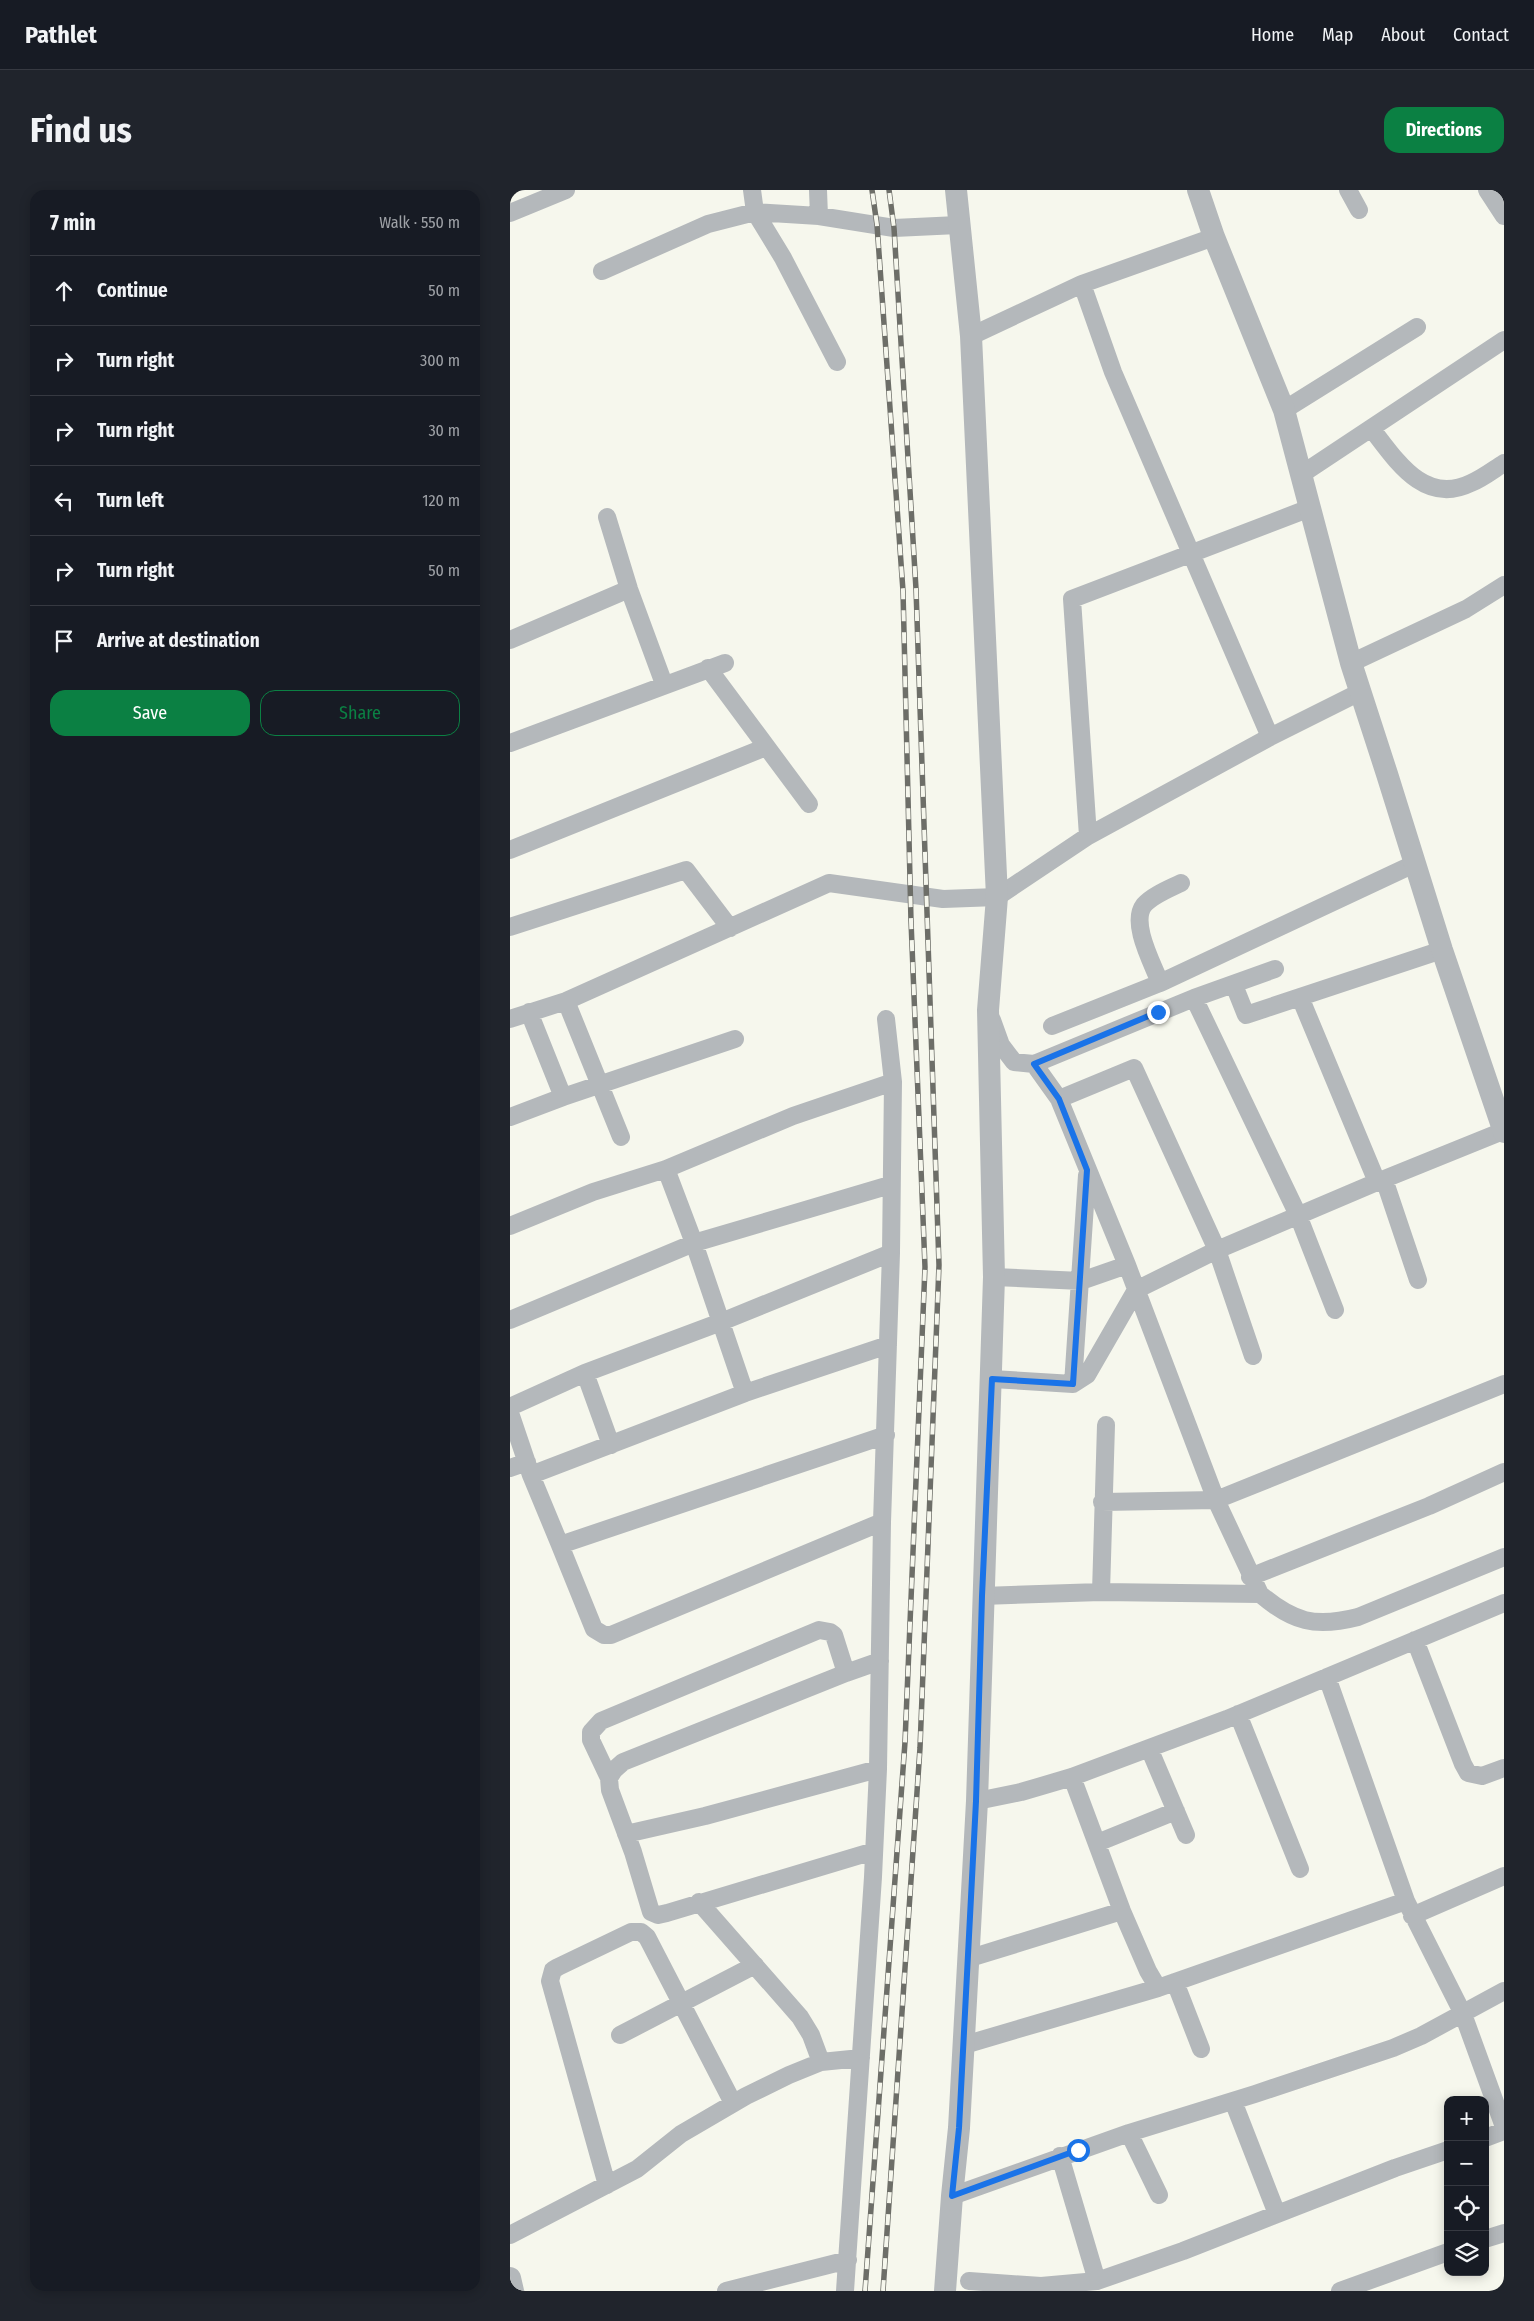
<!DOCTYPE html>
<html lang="en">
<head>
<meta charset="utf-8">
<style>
	body { margin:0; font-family:"Fira Sans Condensed",sans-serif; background:#20242c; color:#f1f3f6 }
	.controls { position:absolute; right:15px; bottom:15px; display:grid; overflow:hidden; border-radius:10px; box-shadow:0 2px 12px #0003 }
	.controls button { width:45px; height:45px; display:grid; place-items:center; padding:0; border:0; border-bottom:1px solid #363941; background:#171b24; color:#f1f3f6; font:25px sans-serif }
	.stop { position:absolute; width:15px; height:15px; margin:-11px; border:4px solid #1a73e8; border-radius:50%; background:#fff }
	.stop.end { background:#1a73e8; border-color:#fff; box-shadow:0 1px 5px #0008 }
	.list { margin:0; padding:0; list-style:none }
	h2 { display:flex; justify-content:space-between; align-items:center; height:65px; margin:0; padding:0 20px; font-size:21px }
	h2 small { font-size:16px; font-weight:400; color:#9ea1a6 }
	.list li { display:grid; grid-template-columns:32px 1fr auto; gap:15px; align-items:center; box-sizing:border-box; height:70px; padding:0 20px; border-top:1px solid #363941 }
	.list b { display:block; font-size:19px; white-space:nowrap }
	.list em { font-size:16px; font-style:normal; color:#9ea1a6 }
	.actions { display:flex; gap:10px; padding:15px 20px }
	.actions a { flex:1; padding:11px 0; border:1px solid #0b8043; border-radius:15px; text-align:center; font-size:18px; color:#0b8043 }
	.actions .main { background:#0b8043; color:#fff }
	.icon { flex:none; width:28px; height:28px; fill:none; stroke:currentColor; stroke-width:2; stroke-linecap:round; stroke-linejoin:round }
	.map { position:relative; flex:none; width:994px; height:2101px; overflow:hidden; border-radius:15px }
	header { display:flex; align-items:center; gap:30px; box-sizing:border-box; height:70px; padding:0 25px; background:#171b24; border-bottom:1px solid #363941 }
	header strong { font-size:24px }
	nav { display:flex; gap:28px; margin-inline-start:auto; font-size:18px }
	.intro { display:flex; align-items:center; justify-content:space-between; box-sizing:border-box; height:120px; padding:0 30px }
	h1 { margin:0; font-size:35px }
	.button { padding:12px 22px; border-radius:15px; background:#0b8043; color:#fff; font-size:18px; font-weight:700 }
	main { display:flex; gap:30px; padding:0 30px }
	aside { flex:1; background:#171b24; border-radius:15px; box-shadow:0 2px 12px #0003 }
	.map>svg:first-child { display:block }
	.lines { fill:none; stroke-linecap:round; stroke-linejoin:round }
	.minor { stroke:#b4b8bb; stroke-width:18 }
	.tertiary { stroke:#b4b8bb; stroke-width:22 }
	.rail-casing { stroke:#6d6e68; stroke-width:5.5 }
	.rail { stroke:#f6f7ed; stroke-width:4; stroke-dasharray:11; stroke-linecap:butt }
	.route { stroke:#1a73e8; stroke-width:6 }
</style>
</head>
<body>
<header>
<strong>Pathlet</strong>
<nav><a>Home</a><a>Map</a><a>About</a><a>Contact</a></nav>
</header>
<div class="intro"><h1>Find us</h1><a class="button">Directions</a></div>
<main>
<aside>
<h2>7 min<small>Walk · 550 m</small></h2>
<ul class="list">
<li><svg class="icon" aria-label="ahead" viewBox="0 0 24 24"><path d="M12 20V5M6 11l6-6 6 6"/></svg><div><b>Continue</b></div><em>50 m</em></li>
<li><svg class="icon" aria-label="right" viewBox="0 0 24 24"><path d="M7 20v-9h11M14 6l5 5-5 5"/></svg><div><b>Turn right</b></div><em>300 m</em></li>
<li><svg class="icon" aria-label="right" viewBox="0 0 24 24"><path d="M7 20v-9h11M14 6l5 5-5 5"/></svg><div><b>Turn right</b></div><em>30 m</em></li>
<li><svg class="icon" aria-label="left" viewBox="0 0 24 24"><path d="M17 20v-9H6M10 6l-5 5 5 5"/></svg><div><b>Turn left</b></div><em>120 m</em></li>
<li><svg class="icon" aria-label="right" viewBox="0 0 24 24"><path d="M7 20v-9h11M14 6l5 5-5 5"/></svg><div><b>Turn right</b></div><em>50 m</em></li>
<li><svg class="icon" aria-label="arrive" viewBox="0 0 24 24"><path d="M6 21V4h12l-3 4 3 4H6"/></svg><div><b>Arrive at destination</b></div></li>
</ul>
<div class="actions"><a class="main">Save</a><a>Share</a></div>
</aside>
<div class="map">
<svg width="994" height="2101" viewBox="0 0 994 2101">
	<rect width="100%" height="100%" fill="#f6f7ed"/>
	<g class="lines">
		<!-- minor -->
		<path class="minor" d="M242,0l3,22 28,46 54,104
			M308,0l1,26
			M838,0l11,20
			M977,0l17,26
			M0,23l56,-23
			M92,81l106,-47 47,-12 64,4 75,12 64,-3
			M572,94l31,88 157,365
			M461,146l111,-52 132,-47
			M774,220l133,-83
			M861,238c25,32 53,78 100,55 12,-5 22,-13 33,-20
			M792,284l202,-134
			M97,327l22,72 35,95
			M0,450l119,-51
			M841,473l115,-54 38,-24
			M198,478l101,136
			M0,553l215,-80
			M578,646l-16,-237 238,-91
			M0,660l256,-103
			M0,737l176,-57 44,58
			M650,793c-7,-19 -30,-60 -16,-78 9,-10 25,-16 37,-22
			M724,795l12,30 196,-65
			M790,807l77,185
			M684,808l104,217 37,95
			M56,811l55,136
			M19,822l34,85 172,-58
			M0,829l56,-18 263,-118 114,16 54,-2 91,-61 182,-99 90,-45
			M482,830l9,25 13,17 20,2 25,35 68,166 89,235 44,94c33,28 55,34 98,23l146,-60
			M542,836l108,-43 254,-119
			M524,874l160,-66 81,-29
			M549,909l75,-31 83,182 36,106
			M0,927l53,-20
			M156,979l28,74 51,150
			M874,989l34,101
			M0,1036l83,-34 73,-23 127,-53 100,-34
			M484,1087l87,4 46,-16
			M0,1130l184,-77 196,-58
			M75,1183l26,72
			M482,1189l81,5 14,-9 49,-85 81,-40 160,-68 126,-51
			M563,1194l14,-209
			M0,1217l75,-34 136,-51 170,-69
			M0,1223l21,62 29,70 326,-110
			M0,1278l17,-6
			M21,1285l214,-82 143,-48
			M592,1312l114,-2 288,-116
			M50,1355l34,84 10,6h7l271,-113
			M740,1387l179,-71 75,-34
			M591,1402l5,-167
			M472,1406l119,-4 159,2
			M905,1450l48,124 5,9 14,3 22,-8
			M336,1483l-12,-38 -4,-3 -11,-2 -218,91 -10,11v8l18,38 1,12 23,62 18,60 7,3 9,-2 207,-62
			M817,1487l79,224 57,113 41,113
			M728,1524l62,155
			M639,1558l37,87
			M562,1587l50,134 26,60 10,17
			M99,1588l5,-8 9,-8 223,-89 34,-12
			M467,1611l44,-9 51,-15 155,-58 277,-116
			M116,1644l79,-18 173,-47
			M587,1653l79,-32
			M189,1712l101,115 11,18 10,27
			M902,1726l92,-40
			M457,1769l155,-48
			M665,1792l26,67
			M110,1845l135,-70
			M454,1855l194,-57 248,-87
			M723,1911l44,113
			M619,1943l30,62
			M975,1948l19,-7
			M550,1966l37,125
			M97,1995l-57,-204 3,-11 5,-3 73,-35h10l6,5 86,166
			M442,2006l177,-63 126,-39 138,-46 28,-12 83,-45
			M0,2045l127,-66 44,-35 65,-38 43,-21 32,-13 40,-4
			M975,2049l19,-6
			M459,2091l72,5 56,-5 86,-30 212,-83 53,-18
			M216,2101l122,-31
			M335,2101l28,-414 5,-108 4,-247 9,-269 2,-171 -7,-63
			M830,2101l108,-39"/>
		<!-- tertiary -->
		<path class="tertiary" d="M688,0l16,47 70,173 67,253 36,111 55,176 62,182
			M0,2088l3,13
			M435,2101l7,-95 7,-68 18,-327 17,-524 -6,-267 9,-113 -26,-561 -15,-146"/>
		<defs>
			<path id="rail" d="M355,2101l40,-549 20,-475 -14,-346 -8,-330 -26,-366 -5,-35
				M373,2101l37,-543 19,-483 -23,-676 -22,-361 -5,-38"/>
		</defs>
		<!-- rail casing -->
		<use href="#rail" class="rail-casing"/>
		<!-- rail -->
		<use href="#rail" class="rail"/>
	</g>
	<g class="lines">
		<!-- route -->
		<path class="route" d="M568,1960l-126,46 7,-68 17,-327 6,-205 10,-217 81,5 14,-214 -28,-71 -25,-35 124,-52"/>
	</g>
</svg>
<div class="controls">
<button>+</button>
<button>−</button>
<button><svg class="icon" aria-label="locate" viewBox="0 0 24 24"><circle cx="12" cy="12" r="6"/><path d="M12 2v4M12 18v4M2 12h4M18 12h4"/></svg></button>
<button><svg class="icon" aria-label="layers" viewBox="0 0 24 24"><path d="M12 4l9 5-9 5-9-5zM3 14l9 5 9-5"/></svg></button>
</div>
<div class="stop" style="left:568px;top:1960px"></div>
<div class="stop end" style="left:648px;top:822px"></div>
</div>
</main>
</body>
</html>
